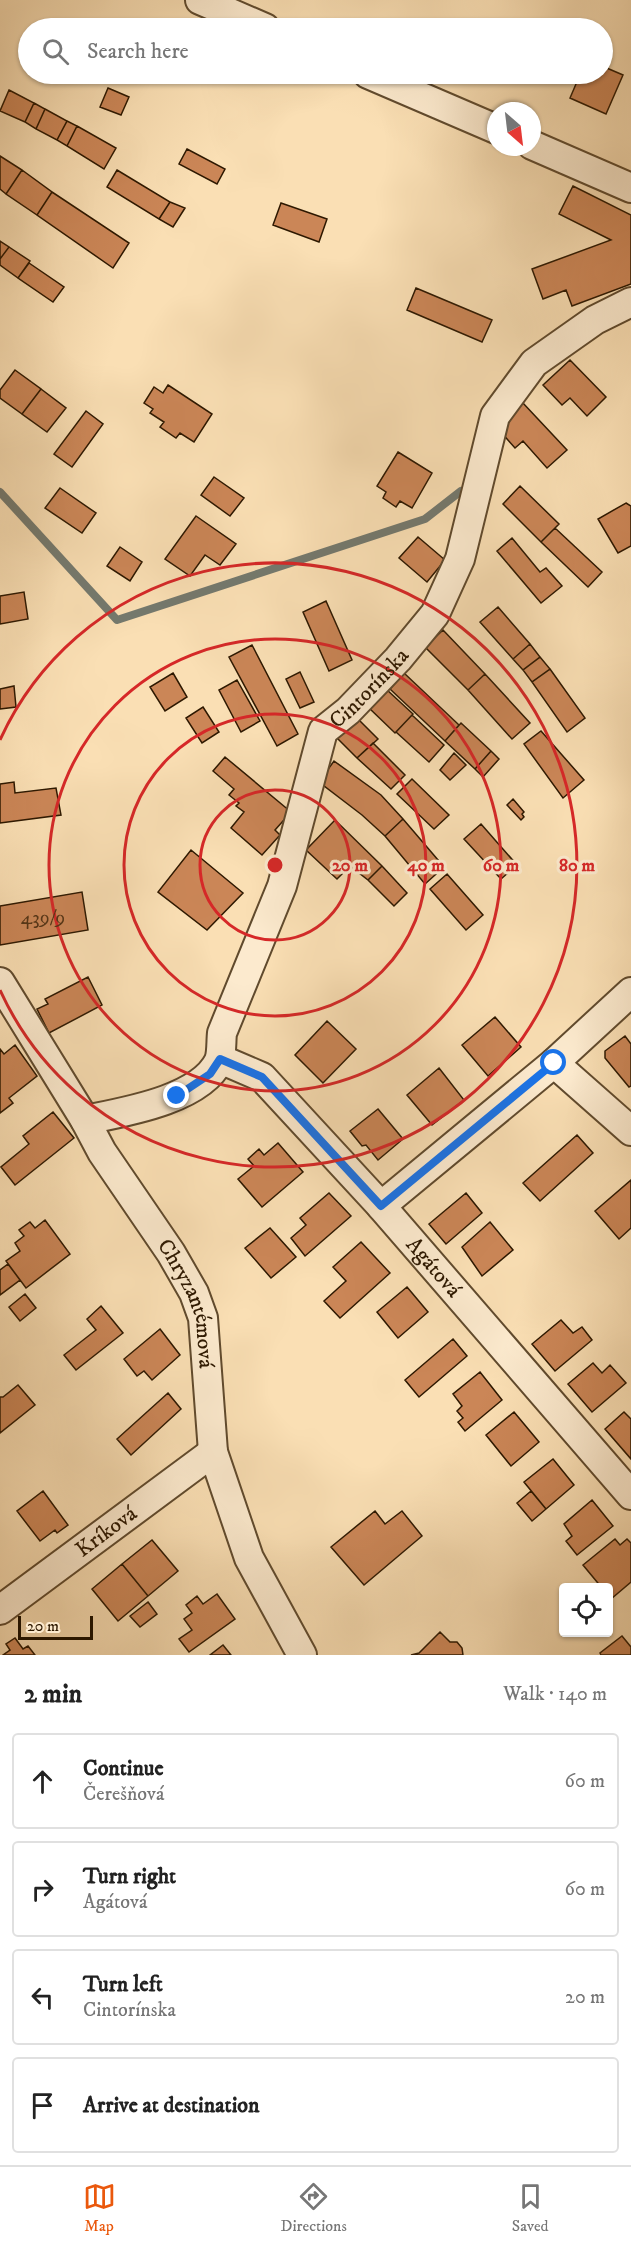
<!DOCTYPE html>
<html lang="en">
<head>
<meta charset="utf-8">
<style>
	body { margin:0; font-family:"IM FELL DW Pica",serif; background:#f6f6f6; color:#222 }
	.controls { position:absolute; right:18px; bottom:18px; display:grid; overflow:hidden; border-radius:6px; box-shadow:0 2px 4px #0004 }
	.controls button { width:54px; height:54px; display:grid; place-items:center; padding:0; border:0; border-bottom:2px solid #e0e0e0; background:#fff; color:#222; font:30px sans-serif }
	.compass { position:absolute; left:487px; top:102px; width:54px; height:54px; border-radius:50%; background:#fff; box-shadow:0 2px 4px #0004; rotate:152deg }
	.scale { position:absolute; left:18px; bottom:15px; width:75px; box-sizing:border-box; padding-left:6px; border:3px solid #2d1800; border-top:0; font-size:16px; line-height:21px; white-space:nowrap; color:#2d1800; -webkit-text-stroke:4px #fceace; paint-order:stroke }
	.stop { position:absolute; width:18px; height:18px; margin:-14px; border:4px solid #1a73e8; border-radius:50%; background:#fff }
	.stop.end { background:#1a73e8; border-color:#fff; box-shadow:0 2px 6px #0008 }
	.list { margin:0; padding:0; list-style:none }
	h2 { display:flex; justify-content:space-between; align-items:center; height:78px; margin:0; padding:0 24px; font-size:26px }
	h2 small { font-size:20px; font-weight:400; color:#767676 }
	.list li { display:grid; grid-template-columns:39px 1fr auto; gap:18px; align-items:center; box-sizing:border-box; height:96px; margin:0 12px 12px; padding:0 12px; border:2px solid #e0e0e0; border-radius:6px }
	.list b { display:block; font-size:22px; white-space:nowrap }
	.list p { margin:0; font-size:20px; white-space:nowrap; color:#767676 }
	.list em { font-size:20px; font-style:normal; color:#767676 }
	.icon { flex:none; width:33px; height:33px; fill:none; stroke:currentColor; stroke-width:2; stroke-linecap:round; stroke-linejoin:round }
	.map { position:relative; flex:none; width:631px; height:1655px; overflow:hidden }
	.search { position:absolute; background:#fff; box-shadow:0 2px 4px #0004; left:18px; right:18px; top:18px; height:66px; display:flex; align-items:center; gap:15px; box-sizing:border-box; padding:0 21px; border-radius:33px; color:#767676; font-size:22px }
	.sheet { height:510px; background:#fff }
	nav { display:flex; justify-content:space-around; align-items:center; box-sizing:border-box; height:84px; border-top:2px solid #e0e0e0; background:#fff; font-size:16px; color:#767676 }
	nav a { display:grid; justify-items:center; gap:3px }
	nav .on { color:#ea580c }
	.map>svg:first-child { display:block }
	.lines { fill:none; stroke-linecap:round; stroke-linejoin:round }
	.stream { stroke:#74796e; stroke-width:8 }
	.building { fill:#cb8657; stroke:#2d1800; stroke-width:1.5 }
	.minor-casing { stroke:#604a2d; stroke-width:32 }
	.minor { stroke:#fceace; stroke-width:28 }
	.route { stroke:#1a73e8; stroke-width:8 }
	.ring { fill:none; stroke:#d62828; stroke-width:3 }
	.labels { text-anchor:middle; dominant-baseline:central; stroke-width:6; stroke-linejoin:round; paint-order:stroke }
	.number-label { font-size:20px; fill:#543416 }
	.street-label { font-size:22px; fill:#2d1800; stroke:#fceace }
	.centre { fill:#d62828; stroke:#fceace; stroke-width:3 }
	.ring-label { font-size:18px; text-anchor:middle; font-weight:bold; fill:#d62828; stroke:#fceace; stroke-width:6; stroke-linejoin:round; paint-order:stroke }
</style>
</head>
<body>
<div class="map">
<svg width="631" height="1655" viewBox="0 0 631 1655">
	<rect width="100%" height="100%" fill="#fadfb4"/>
	<filter id="stains"><feTurbulence type="fractalNoise" baseFrequency=".00333" numOctaves="4"/><feColorMatrix values="0 0 0 0 .2 0 0 0 0 .09 0 0 0 0 .02 0 0 0 .5 -.17"/></filter>
	<radialGradient id="worn" r=".72"><stop offset=".6" stop-color="#630" stop-opacity="0"/><stop offset="1" stop-color="#630" stop-opacity=".3"/></radialGradient>
	<g class="lines">
		<!-- stream -->
		<path class="stream" d="M0,492l117,128 308,-101 36,-28"/>
	</g>
	<!-- building -->
	<path class="building" d="M602,66l21,9 -17,39 -36,-16 9,-21 11,4 4,-7h8z
		M108,88l21,9 -8,18 -21,-8z
		M9,90l25,13 -9,19 -25,-11z
		M34,103l11,6 -9,20 -11,-7z
		M45,109l22,12 -10,19 -21,-11z
		M67,121l10,5 -10,20 -10,-6z
		M77,126l39,22 -12,21 -37,-23z
		M187,149l38,20 -8,15 -38,-20z
		M0,156l22,14 -16,24 -6,-5z
		M22,170l30,22 -15,23 -31,-21z
		M117,170l53,32 -11,17 -52,-32z
		M573,186l58,29v69l-59,22 -6,-16 -23,9 -11,-30 79,-29 -52,-26z
		M52,192l77,51 -16,25 -76,-53z
		M170,202l15,6 -12,19 -14,-8z
		M281,203l46,16 -8,23 -46,-17z
		M0,241l9,6 -9,12z
		M9,247l21,14 -12,17 -18,-13v-6z
		M29,263l35,24 -11,15 -35,-24z
		M416,288l76,32 -10,22 -75,-32z
		M570,360l36,37 -19,19 -17,-18 -8,7 -19,-20z
		M15,370l26,19 -19,25 -22,-16v-8z
		M168,385l44,29 -18,28 -14,-9 -4,5 -16,-11 4,-5 -14,-9 3,-4 -9,-6 10,-16 9,6z
		M41,389l25,19 -19,24 -25,-18z
		M522,402l45,48 -20,18 -24,-27 -8,7 -15,-17 9,-9 -4,-5z
		M86,411l17,13 -31,43 -18,-13z
		M398,452l34,21 -20,35 -12,-7 -4,6 -13,-9 3,-6 -9,-6z
		M214,477l30,21 -14,18 -29,-21z
		M520,486l39,38 -18,18 -38,-38z
		M60,488l36,25 -14,20 -37,-25z
		M626,503l5,3v40l-13,7 -20,-34z
		M196,516l40,28 -16,21 -15,-10 -15,21 -25,-17z
		M555,528l47,44 -14,15 -47,-45z
		M418,537l27,23 -18,22 -28,-24z
		M512,538l28,34 6,-4 16,18 -21,17 -44,-52z
		M120,547l22,15 -12,19 -23,-15z
		M24,592l4,27 -28,5v-28z
		M326,601l26,59 -23,11 -26,-59z
		M498,607l32,37 -17,15 -33,-37z
		M443,630l42,44 -17,16 -43,-43z
		M530,644l10,13 -17,13 -10,-11z
		M252,645l46,89 -21,12 -48,-89z
		M540,657l10,12 -18,13 -9,-12z
		M550,669l35,49 -18,14 -35,-50z
		M300,672l14,30 -14,6 -14,-29z
		M173,673l14,24 -22,14 -15,-24z
		M404,673l55,52 -14,16 -55,-52z
		M485,674l45,49 -18,16 -44,-49z
		M237,680l23,41 -19,11 -22,-42z
		M14,686l2,21 -16,2v-20z
		M386,689l27,25 -18,19 -27,-26z
		M203,707l16,25 -17,11 -16,-25z
		M412,715l32,30 -15,17 -33,-30z
		M356,717l22,22 -21,19 -21,-21z
		M461,723l30,28 -16,18 -30,-28z
		M541,731l43,49 -21,18 -39,-54z
		M373,743l32,32 -14,14 -34,-31z
		M491,751l8,8 -16,18 -8,-8z
		M454,753l12,12 -16,15 -10,-10z
		M225,757l66,55 -16,18 5,5 -18,20 -31,-27 13,-16 -8,-6 3,-3 -10,-8 5,-6 -21,-18z
		M334,761l47,34 22,24 -18,17 -23,-21 -43,-33z
		M412,779l37,36 -15,14 -37,-35z
		M14,782l1,11 41,-5 5,27 -61,8v-39z
		M513,799l11,13 -2,2 2,3 -3,3 -14,-15z
		M403,819l41,48 -19,17 -40,-48z
		M335,820l47,46 -14,14 -18,-14 -13,13 -31,-29z
		M481,824l36,41 -16,14 -37,-40z
		M191,850l52,43 -36,37 -49,-38z
		M382,866l25,27 -13,13 -26,-26z
		M447,874l36,41 -17,15 -36,-41z
		M82,892l6,38 -88,15v-39z
		M88,977l14,28 -53,28 -12,-24 11,-5 -3,-5z
		M495,1017l26,30 -33,29 -26,-31z
		M327,1021l29,28 -33,34 -28,-28z
		M625,1036l6,8v42l-2,1 -24,-29v-7z
		M15,1045l22,31 -28,22 4,5 -13,10v-64l4,5z
		M439,1068l25,32 -32,25 -25,-30z
		M378,1109l25,30 -25,21 -12,-15 -4,1 -12,-15z
		M53,1112l21,26 -59,47 -14,-18 28,-23 -6,-8z
		M577,1135l16,18 -53,48 -17,-18z
		M278,1143l25,29 -41,35 -24,-28 16,-13 -6,-7 11,-10 5,6z
		M631,1180v48l-12,11 -24,-28z
		M329,1193l22,23 -46,40 -14,-18 15,-13 -6,-7z
		M466,1193l16,20 -36,31 -17,-20z
		M45,1220l25,34 -44,34 -20,-27 14,-10 -5,-8 9,-7 -5,-6 11,-8 5,6z
		M490,1222l23,28 -31,26 -20,-29z
		M270,1228l26,29 -25,21 -26,-30z
		M361,1242l29,31 -50,45 -16,-17 22,-20 -13,-14z
		M8,1264l12,16 -20,15v-25z
		M407,1287l21,25 -30,26 -21,-26z
		M25,1294l11,14 -16,13 -11,-14z
		M101,1306l22,27 -47,37 -12,-15 32,-25 -9,-11z
		M561,1320l12,13 9,-6 10,13 -37,31 -23,-27z
		M160,1329l20,26 -28,25 -8,-9 -7,5 -13,-17z
		M453,1339l14,17 -48,41 -14,-17z
		M593,1363l9,10 8,-8 16,18 -34,29 -24,-28z
		M480,1372l22,28 -37,31 -7,-9 5,-4 -6,-7 5,-5 -9,-12z
		M18,1385l17,20 -35,28v-36h3z
		M168,1393l13,16 -50,46 -14,-16z
		M514,1412l25,30 -28,24 -25,-31z
		M624,1412l7,7v40l-26,-30z
		M553,1459l21,26 -28,24 -22,-27z
		M43,1491l25,34 -11,8 -2,-3 -15,11 -23,-30z
		M531,1491l15,18 -14,12 -15,-18z
		M592,1500l21,26 -36,29 -11,-14 6,-5 -8,-12z
		M375,1511l10,13 17,-13 20,25 -58,49 -33,-38z
		M615,1539l5,6 7,-6 4,4v39l-20,17 -3,-3v-8h-6l-19,-23z
		M152,1540l26,31 -30,25 -26,-32z
		M122,1564l26,32 -30,25 -26,-32z
		M217,1594l18,25 -46,33 -10,-13 13,-9 -8,-11 8,-6 -6,-8 11,-9 6,8z
		M148,1602l9,12 -17,13 -10,-11z
		M440,1632l10,10h7l5,6 1,7h-52l8,-2z
		M622,1636l9,11v8h-30l-1,-2z
		M15,1638l8,11 5,-3 7,9h-32l7,-5 -4,-6z
		M223,1645l8,10h-21z"/>
	<g class="lines">
		<defs>
			<g id="minor">
				<path d="M200,0l65,28"/>
				<path d="M368,74l128,55"/>
				<path d="M532,145l99,43"/>
				<path id="s1" d="M0,982l85,138 17,32 69,101 23,40 9,25 10,134 36,106 53,97"/>
				<path id="s2" d="M220,1059l42,18 119,129 250,289"/>
				<path d="M554,1063l77,68"/>
				<path id="s3" d="M85,1120c39,-8 115,-20 134,-59 3,-8 2,-20 3,-28l60,-147 41,-155 25,-20 50,-52 37,-45 25,-55 35,-143 39,-53 61,-43 36,-18"/>
				<path d="M381,1206l173,-143 77,-71"/>
				<path id="s4" d="M0,1610l213,-158"/>
			</g>
		</defs>
		<!-- minor casing -->
		<use href="#minor" class="minor-casing"/>
		<!-- minor -->
		<use href="#minor" class="minor"/>
	</g>
	<g class="lines">
		<!-- route -->
		<path class="route" d="M177,1096l33,-22 10,-15 42,18 119,129 173,-143"/>
	</g>
	<!-- distance rings -->
	<g class="ring">
		<circle cx="275" cy="865" r="75"/>
		<circle cx="275" cy="865" r="151"/>
		<circle cx="275" cy="865" r="226"/>
		<path d="M0 740A302 302 0 1 1 0 990"/>
	</g>
	<g class="labels">
		<!-- number labels -->
		<g class="number-label">
			<text x="43" y="918">439/9</text>
		</g>
		<!-- street labels -->
		<g class="street-label">
			<text stroke="none"><textPath href="#s3" startOffset="561">Cintorínska</textPath></text>
			<text stroke="none"><textPath href="#s2" startOffset="302">Agátová</textPath></text>
			<text stroke="none"><textPath href="#s1" startOffset="375">Chryzantémová</textPath></text>
			<text stroke="none"><textPath href="#s4" startOffset="132">Kríková</textPath></text>
		</g>
	</g>
	<circle cx="275" cy="865" r="9" class="centre"/>
	<g class="ring-label">
		<text x="350" y="871">20 m</text>
		<text x="426" y="871">40 m</text>
		<text x="501" y="871">60 m</text>
		<text x="577" y="871">80 m</text>
	</g>
	<rect width="100%" height="100%" filter="url(#stains)"/>
	<rect width="100%" height="100%" fill="url(#worn)"/>
</svg>
<div class="controls">
<button><svg class="icon" aria-label="locate" viewBox="0 0 24 24"><circle cx="12" cy="12" r="6"/><path d="M12 2v4M12 18v4M2 12h4M18 12h4"/></svg></button>
</div>
<svg class="compass" viewBox="-18 -18 36 36"><path d="M0-13l5 13h-10z" fill="#e53935"/><path d="M0 13l5-13h-10z" fill="#767676"/></svg>
<div class="scale">20 m</div>
<div class="stop" style="left:554px;top:1063px"></div>
<div class="stop end" style="left:177px;top:1096px"></div>
<div class="search"><svg class="icon" aria-label="search" viewBox="0 0 24 24"><circle cx="10" cy="10" r="6"/><path d="M15 15l6 6"/></svg>Search here</div>
</div>
<section class="sheet">
<h2>2 min<small>Walk · 140 m</small></h2>
<ul class="list">
<li><svg class="icon" aria-label="ahead" viewBox="0 0 24 24"><path d="M12 20V5M6 11l6-6 6 6"/></svg><div><b>Continue</b><p>Čerešňová</p></div><em>60 m</em></li>
<li><svg class="icon" aria-label="right" viewBox="0 0 24 24"><path d="M7 20v-9h11M14 6l5 5-5 5"/></svg><div><b>Turn right</b><p>Agátová</p></div><em>60 m</em></li>
<li><svg class="icon" aria-label="left" viewBox="0 0 24 24"><path d="M17 20v-9H6M10 6l-5 5 5 5"/></svg><div><b>Turn left</b><p>Cintorínska</p></div><em>20 m</em></li>
<li><svg class="icon" aria-label="arrive" viewBox="0 0 24 24"><path d="M6 21V4h12l-3 4 3 4H6"/></svg><div><b>Arrive at destination</b></div></li>
</ul>
</section>
<nav>
<a class="on"><svg class="icon" aria-label="map" viewBox="0 0 24 24"><path d="M3 6l6-2 6 2 6-2v14l-6 2-6-2-6 2zM9 4v14M15 6v14"/></svg>Map</a>
<a><svg class="icon" aria-label="directions" viewBox="0 0 24 24"><path d="M12 3l9 9-9 9-9-9zM9 14v-3h6M13 9l2 2-2 2"/></svg>Directions</a>
<a><svg class="icon" aria-label="saved" viewBox="0 0 24 24"><path d="M7 4h10v16l-5-4-5 4z"/></svg>Saved</a>
</nav>
</body>
</html>
